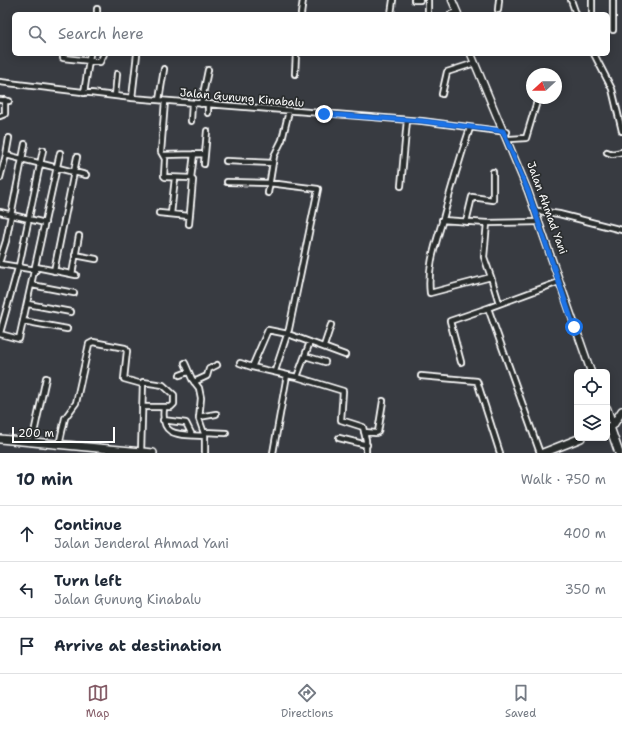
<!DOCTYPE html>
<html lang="en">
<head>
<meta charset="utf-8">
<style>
	body { margin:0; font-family:"Shantell Sans",sans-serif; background:#f2f2f3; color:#1f2937 }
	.controls { position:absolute; right:12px; bottom:12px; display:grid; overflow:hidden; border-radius:6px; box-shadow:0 2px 10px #0003 }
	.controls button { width:36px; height:36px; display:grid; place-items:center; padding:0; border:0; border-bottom:1px solid #e0e1e3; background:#fff; color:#1f2937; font:20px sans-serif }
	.compass { position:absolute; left:526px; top:68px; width:36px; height:36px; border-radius:50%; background:#fff; box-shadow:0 2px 10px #0003; rotate:249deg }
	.scale { position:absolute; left:12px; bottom:10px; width:103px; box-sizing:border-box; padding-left:4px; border:2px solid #fff; border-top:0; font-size:11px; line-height:14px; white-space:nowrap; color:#fff; -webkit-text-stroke:3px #2a2d2e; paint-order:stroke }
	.stop { position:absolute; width:12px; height:12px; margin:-9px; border:3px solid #1a73e8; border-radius:50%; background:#fff }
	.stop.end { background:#1a73e8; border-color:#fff; box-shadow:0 1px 4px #0008 }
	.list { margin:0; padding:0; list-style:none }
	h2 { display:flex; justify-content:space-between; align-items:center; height:52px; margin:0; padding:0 16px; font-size:17px }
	h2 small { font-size:13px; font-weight:400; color:#747a83 }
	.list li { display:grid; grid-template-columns:26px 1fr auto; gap:12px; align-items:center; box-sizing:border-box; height:56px; padding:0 16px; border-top:1px solid #e0e1e3 }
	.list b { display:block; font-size:15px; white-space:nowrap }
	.list p { margin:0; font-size:13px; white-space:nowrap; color:#747a83 }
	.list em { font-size:13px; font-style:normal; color:#747a83 }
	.icon { flex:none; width:22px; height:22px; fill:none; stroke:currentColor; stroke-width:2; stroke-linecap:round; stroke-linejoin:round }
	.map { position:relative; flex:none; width:622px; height:453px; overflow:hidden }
	.search { position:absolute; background:#fff; box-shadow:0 2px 10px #0003; left:12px; right:12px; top:12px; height:44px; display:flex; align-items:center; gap:10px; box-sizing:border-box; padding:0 14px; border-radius:6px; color:#747a83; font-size:15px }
	.sheet { height:220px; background:#fff }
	nav { display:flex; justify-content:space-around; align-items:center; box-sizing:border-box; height:56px; border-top:1px solid #e0e1e3; background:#fff; font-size:11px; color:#747a83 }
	nav a { display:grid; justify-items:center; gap:2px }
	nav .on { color:#845c67 }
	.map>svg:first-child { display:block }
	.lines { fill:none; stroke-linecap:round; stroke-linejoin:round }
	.minor-casing { stroke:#fff; stroke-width:8 }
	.major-casing { stroke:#fff; stroke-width:9 }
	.highway-casing { stroke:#fff; stroke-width:10 }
	.minor { stroke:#2a2d2e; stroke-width:4.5 }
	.major { stroke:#2a2d2e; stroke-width:6 }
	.highway { stroke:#2a2d2e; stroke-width:7 }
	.route { stroke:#1a73e8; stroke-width:5 }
	.labels { text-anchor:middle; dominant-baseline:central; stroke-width:3.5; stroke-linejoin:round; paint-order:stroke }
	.street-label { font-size:11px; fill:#fff; stroke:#2a2d2e }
</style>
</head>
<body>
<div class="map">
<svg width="622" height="453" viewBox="0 0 622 453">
	<rect width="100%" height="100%" fill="#383b41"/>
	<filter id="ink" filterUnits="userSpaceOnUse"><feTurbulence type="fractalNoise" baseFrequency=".025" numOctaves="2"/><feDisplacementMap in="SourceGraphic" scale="8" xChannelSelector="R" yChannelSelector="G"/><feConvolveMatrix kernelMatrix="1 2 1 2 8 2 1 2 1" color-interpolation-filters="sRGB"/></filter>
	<g filter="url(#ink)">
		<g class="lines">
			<defs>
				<path id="minor" d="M414,0h6
					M428,0v14
					M571,0l5,14
					M498,10l1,-10
					M97,14v-5
					M301,14l2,-14
					M391,14l2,-14
					M451,14l3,-1
					M592,14v-14
					M613,30v-30
					M63,54v4l37,4 4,-8
					M594,54l18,35 10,42
					M295,74l1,-20
					M0,82l132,16 290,23 85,11
					M84,93l6,-39
					M442,94l5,-22 28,-9
					M115,96l2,-22
					M132,98l5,-44
					M0,100l9,1
					M159,100l5,-31
					M165,101l-4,51 4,7 -1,17 1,1 26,1 2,2 -4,44
					M201,104l7,-34
					M208,113v-9
					M0,116l5,-2v-14
					M191,121l1,-18
					M470,128c-10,30 -19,60 -27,91 -7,24 -16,48 -13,74l61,-16 8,26
					M510,139l16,-1 12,-40
					M607,152l5,2 10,-2
					M205,154l2,-23
					M6,155l3,-17
					M163,155l42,-1 -1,10
					M226,161l47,2
					M0,178l6,-23 80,20
					M191,178l3,-24
					M227,182l42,1 49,6 -29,140 -14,42
					M401,186l6,-66
					M268,193l6,-37 8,-16 7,-29
					M539,211l20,3 63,16
					M0,212l45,11
					M159,213l30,3
					M171,214l4,-36
					M442,220l45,3 52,-1
					M466,222l6,-25 21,3v-28
					M487,223l-3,34 7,20
					M75,255l21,4
					M0,260l6,-19 19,-97
					M0,264l36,6
					M19,266l24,-116
					M36,267l40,8
					M54,271l23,-114
					M72,274l7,-38
					M32,285l42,8
					M28,304l43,8
					M23,321l44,8
					M0,333l18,-65
					M0,334l19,5 41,-186
					M324,346l7,-21
					M305,356l20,6
					M461,362l-11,-41 38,-13
					M185,363l7,16 7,9 2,10 -2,21 6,17
					M240,363l12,4
					M180,375l8,-3
					M287,375l-35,-8 16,-37 20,4 57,21
					M421,376l56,5 23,72
					M297,377l46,14 -2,29 22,7 3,13v13
					M194,382l13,-6 2,-7 8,-4
					M164,408c-4,31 17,26 41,28v17
					M199,417l17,-3
					M163,420l23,3 6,12
					M204,432l22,1
					M364,432l12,1 2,-1 5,-31
					M339,438l28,7
					M32,442l14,-64
					M59,445l6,-27 11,-15 13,-59 4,-2 32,6 2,3 -3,28 18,5
					M141,452l2,-70 20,3 11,10v9l-3,3h-29
					M273,453l14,-78 10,2 13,-35
					M540,453l-52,-145 71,-26"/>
				<path id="major" d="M452,0l6,14
					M471,54l57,137 63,181
					M607,408l6,17"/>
				<path id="highway" d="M610,427l9,26
					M607,428l6,-3 9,-14
					M0,439l153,14
					M543,453l38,-15"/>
			</defs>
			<!-- minor casing -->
			<use href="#minor" class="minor-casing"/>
			<!-- major casing -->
			<use href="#major" class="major-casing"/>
			<!-- highway casing -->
			<use href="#highway" class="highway-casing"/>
			<!-- minor -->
			<use href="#minor" class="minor"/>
			<!-- major -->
			<use href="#major" class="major"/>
			<!-- highway -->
			<use href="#highway" class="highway"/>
		</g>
	</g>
	<g class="lines" filter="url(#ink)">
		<!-- route -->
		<path class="route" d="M324,114l98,7 81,10 25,60 46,136"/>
	</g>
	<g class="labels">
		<!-- street labels -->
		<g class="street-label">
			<text transform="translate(242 98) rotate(5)">Jalan Gunung Kinabalu</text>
			<text transform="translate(547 208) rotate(70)">Jalan Ahmad Yani</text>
		</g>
	</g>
</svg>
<div class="controls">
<button><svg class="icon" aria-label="locate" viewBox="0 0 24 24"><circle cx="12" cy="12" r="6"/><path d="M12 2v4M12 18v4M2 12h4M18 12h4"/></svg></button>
<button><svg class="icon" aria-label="layers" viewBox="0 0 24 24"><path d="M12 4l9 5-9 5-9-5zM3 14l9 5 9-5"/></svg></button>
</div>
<svg class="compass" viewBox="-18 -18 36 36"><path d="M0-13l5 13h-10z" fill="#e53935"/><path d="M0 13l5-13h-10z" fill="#747a83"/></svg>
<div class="scale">200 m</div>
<div class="stop" style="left:574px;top:327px"></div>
<div class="stop end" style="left:324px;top:114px"></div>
<div class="search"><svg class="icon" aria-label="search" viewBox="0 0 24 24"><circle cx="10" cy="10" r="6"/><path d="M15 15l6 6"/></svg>Search here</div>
</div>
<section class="sheet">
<h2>10 min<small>Walk · 750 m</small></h2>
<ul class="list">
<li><svg class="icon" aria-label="ahead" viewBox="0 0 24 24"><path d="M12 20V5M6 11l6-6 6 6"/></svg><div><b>Continue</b><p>Jalan Jenderal Ahmad Yani</p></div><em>400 m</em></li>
<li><svg class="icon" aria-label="left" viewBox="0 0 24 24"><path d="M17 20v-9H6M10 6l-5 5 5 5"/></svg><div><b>Turn left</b><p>Jalan Gunung Kinabalu</p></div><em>350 m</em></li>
<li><svg class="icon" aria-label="arrive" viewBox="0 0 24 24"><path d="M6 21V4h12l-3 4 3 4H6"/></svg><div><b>Arrive at destination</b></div></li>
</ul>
</section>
<nav>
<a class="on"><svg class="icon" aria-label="map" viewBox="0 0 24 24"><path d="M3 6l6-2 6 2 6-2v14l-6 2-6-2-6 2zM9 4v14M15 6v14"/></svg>Map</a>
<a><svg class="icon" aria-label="directions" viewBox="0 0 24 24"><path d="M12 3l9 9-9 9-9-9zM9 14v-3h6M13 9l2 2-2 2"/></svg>Directions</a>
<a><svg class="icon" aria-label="saved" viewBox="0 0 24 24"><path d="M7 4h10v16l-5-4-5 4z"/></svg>Saved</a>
</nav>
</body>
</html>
